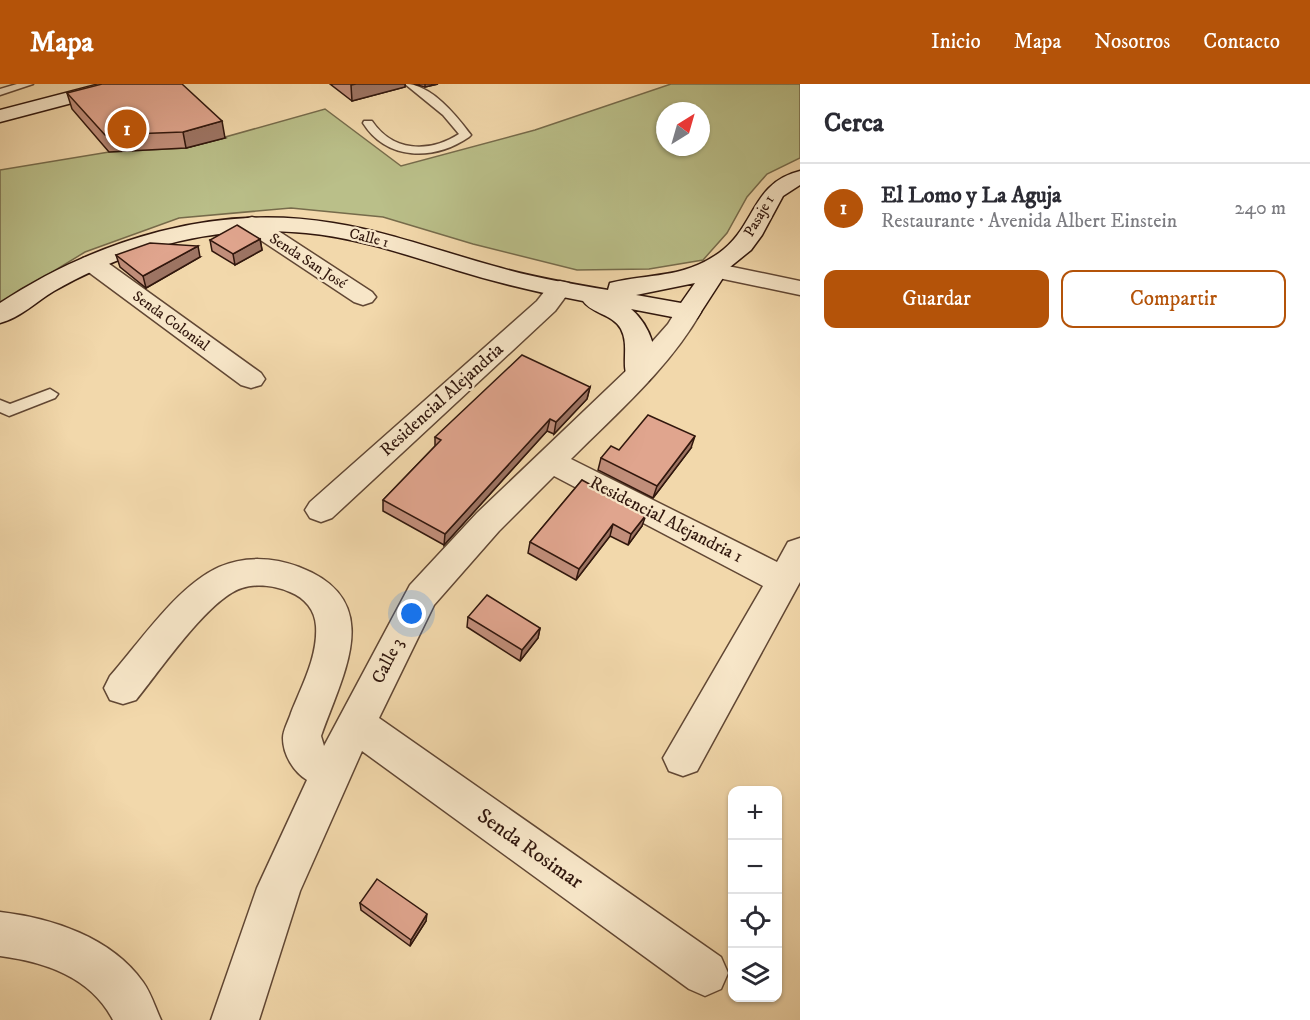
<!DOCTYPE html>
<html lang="es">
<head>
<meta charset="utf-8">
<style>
	body { margin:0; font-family:"IM FELL DW Pica",serif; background:#f7f7f7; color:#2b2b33 }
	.controls { position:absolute; right:18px; bottom:18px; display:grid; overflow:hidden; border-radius:12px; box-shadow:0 2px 4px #0004 }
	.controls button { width:54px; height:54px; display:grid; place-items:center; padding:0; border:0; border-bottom:2px solid #e1e1e2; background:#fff; color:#2b2b33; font:30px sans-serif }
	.compass { position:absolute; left:656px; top:18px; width:54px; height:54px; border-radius:50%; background:#fff; box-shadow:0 2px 4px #0004; rotate:37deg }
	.you { position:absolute; left:412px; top:530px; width:21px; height:21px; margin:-15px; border:4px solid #fff; border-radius:50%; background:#1a73e8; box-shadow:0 0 0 9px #1a73e833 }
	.badge { display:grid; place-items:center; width:39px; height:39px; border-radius:50%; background:#b45309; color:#fff; font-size:20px; font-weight:700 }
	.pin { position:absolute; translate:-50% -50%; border:3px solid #fff; box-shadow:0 2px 6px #0006 }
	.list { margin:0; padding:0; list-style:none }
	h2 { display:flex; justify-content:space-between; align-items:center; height:78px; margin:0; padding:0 24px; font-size:26px }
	h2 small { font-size:20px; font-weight:400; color:#7c7c81 }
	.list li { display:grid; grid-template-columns:39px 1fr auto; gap:18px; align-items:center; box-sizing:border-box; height:90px; padding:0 24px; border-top:2px solid #e1e1e2 }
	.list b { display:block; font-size:22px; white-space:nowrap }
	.list p { margin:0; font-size:20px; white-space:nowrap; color:#7c7c81 }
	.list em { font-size:20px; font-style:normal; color:#7c7c81 }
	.actions { display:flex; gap:12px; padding:18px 24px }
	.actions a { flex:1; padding:14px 0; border:2px solid #b45309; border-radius:12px; text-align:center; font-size:21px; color:#b45309 }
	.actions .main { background:#b45309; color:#fff }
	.icon { flex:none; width:33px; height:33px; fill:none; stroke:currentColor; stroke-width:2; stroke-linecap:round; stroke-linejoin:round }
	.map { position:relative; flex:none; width:800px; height:936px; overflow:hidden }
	header { display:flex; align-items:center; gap:36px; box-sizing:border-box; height:84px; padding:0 30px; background:#b45309; color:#fff }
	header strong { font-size:28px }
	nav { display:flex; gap:33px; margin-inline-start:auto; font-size:21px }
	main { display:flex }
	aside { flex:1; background:#fff }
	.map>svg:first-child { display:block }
	.green { fill:#babf89; stroke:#766b4b; stroke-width:1.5; fill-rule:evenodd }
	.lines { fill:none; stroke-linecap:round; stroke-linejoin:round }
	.lane-casing { stroke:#614734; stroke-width:3 }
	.street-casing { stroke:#614734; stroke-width:3 }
	.secondary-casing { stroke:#31170d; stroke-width:3 }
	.lane { fill:#f7e6c8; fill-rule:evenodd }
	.street { fill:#f7e6c8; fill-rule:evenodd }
	.secondary { fill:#f7e6c8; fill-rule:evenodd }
	.wall { fill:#c18e7a; stroke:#31170d; stroke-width:1.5 }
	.shaded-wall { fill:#9d7463; stroke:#31170d; stroke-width:1.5 }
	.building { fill:#e0a58e; stroke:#31170d; stroke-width:1.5 }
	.labels { text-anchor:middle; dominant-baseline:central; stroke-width:4.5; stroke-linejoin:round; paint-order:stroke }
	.far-street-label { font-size:15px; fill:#31170d; stroke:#f7e6c8 }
	.street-label { font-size:18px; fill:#31170d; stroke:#f7e6c8 }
	.near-street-label { font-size:21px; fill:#31170d; stroke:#f7e6c8 }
</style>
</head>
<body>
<header>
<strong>Mapa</strong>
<nav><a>Inicio</a><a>Mapa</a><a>Nosotros</a><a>Contacto</a></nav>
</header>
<main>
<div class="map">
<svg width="800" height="936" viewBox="0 0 800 936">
	<rect width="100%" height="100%" fill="#f2d8ab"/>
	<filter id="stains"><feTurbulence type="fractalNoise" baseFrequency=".00333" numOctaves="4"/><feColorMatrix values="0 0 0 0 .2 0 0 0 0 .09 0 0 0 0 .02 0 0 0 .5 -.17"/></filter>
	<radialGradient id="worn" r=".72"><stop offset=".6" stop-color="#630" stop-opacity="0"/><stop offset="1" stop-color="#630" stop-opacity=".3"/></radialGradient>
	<!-- green -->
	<path class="green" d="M671,0h129v74l-33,16 -20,23 -20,36 -24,27 -54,9 -72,1 -104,-26 -90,-27 -92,-9 -112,10 -94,34 -85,52v-134l109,-18 77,-4 139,-39 76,57 134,-36zM665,27h36v36h-36z"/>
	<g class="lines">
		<defs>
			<path id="lane" d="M17,0h16l-33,11v-6z
				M405,0c26,0 51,31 66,51l-2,2c-35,24 -82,24 -106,-14l1,-2h8c20,30 56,33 87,13l-16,-19z
				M50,305l8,5 -3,4 -46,18 -9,-4v-12l10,4z"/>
			<path id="street" d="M252,133l8,2 112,73 4,5 -4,5 -9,3 -9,-3 -110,-73 -4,-5 4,-5z
				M92,172l9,2 160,115 4,6 -4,6 -10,3 -10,-3 -158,-117 -3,-5 3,-5z
				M718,180l82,17v14l-91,-19 -3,-5 3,-5z
				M560,197l9,2 3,5 -17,23 -223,207 -11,4 -11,-4 -5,-8 5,-8 227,-201 14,-18z
				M688,220l9,2 4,6c-32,56 -84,101 -130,147l206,103 11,-20 12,-4v44l-103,189 -14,5 -14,-5 -6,-13 100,-172 -209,-110 -55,55 -65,74 -55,113 342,239 7,16 -7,16 -16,7 -16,-7 -327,-238 -62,140 -41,129h-48l46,-132 50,-108c-13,-8 -24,-25 -24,-42 0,-8 6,-18 8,-25 11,-28 27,-57 25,-87 -1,-16 -11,-28 -26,-34 -14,-6 -33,-9 -48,-4 -33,10 -83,84 -106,112l-13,4 -13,-4 -6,-12 6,-12c30,-34 67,-90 109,-109 25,-11 54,-10 80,0 87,33 45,104 22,169l3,10 86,-161 67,-72 152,-145 39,-44 11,-18z
				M0,828c52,6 111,25 143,70 8,11 12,25 18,38h-48c-22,-43 -68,-58 -113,-64z"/>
			<path id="secondary" d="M100,0h31l-2,4 -129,34v-12z
				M800,87v14l-17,11 -21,39 -11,15 -21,17 -33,51 -9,2 -57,-11c19,16 32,49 18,71l-10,3 -10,-3c-9,-14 1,-34 -8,-51 -8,-15 -29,-15 -38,-28 -43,-8 -85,-18 -127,-31 -49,-15 -98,-32 -150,-37 -51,-5 -103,0 -152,15 -35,10 -68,25 -100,43 -17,10 -34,27 -54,32v-20c98,-64 216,-100 333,-80 57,9 112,30 168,45 35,10 71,16 107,22l2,-7c41,-10 72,-4 109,-30 37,-26 32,-70 81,-82zM695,199l-14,20 -45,-8z"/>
		</defs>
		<!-- lane casing -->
		<use href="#lane" class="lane-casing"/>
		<!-- street casing -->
		<use href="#street" class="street-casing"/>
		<!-- secondary casing -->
		<use href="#secondary" class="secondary-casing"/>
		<!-- lane -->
		<use href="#lane" class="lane"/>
		<!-- street -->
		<use href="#street" class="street"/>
		<!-- secondary -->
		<use href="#secondary" class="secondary"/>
	</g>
	<!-- wall -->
	<path class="wall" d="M330,0h75v3l-53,14z
		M414,0h24l-13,3z
		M67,9l158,45 -39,10 -77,4 -37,-43z
		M260,155l2,11 -27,15 -23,-14 -2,-11z
		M116,171l84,2 -54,31 -26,-21z
		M590,303l-3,12 -33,35 -7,-3 -103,114 -61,-34v-11l52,-54v-9z
		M691,364l-38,50 -55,-28 3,-12z
		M582,396l60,46 -14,19 -18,-9 -34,44 -48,-27 2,-11z
		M468,533l72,11 -2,10 -18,23 -53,-34z
		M360,819l66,18 -16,25 -49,-36z"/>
	<!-- shaded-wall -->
	<path class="shaded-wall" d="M356,0h49v3l-53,14 -1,-16z
		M425,0h13l-13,3z
		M222,37l3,17 -39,10 -3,-16z
		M260,155l2,11 -27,15 -2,-11z
		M198,162l2,11 -54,31 -3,-12z
		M590,303l-3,12 -33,35 2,-12z
		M550,335l-3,12 -103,114 1,-11z
		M695,352l-4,12 -38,50 4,-12z
		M646,431l-4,11 -14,19 3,-11z
		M613,440l-3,12 -34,44 3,-11z
		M540,544l-2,10 -18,23 2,-11z
		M427,830l-1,7 -16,25 1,-6z"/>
	<!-- building -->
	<path class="building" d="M102,0h80l40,37 -39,11 -78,3 -38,-42z
		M237,141l23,14 -27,15 -23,-14z
		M150,159l48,3 -55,30 -27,-21z
		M522,271l68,32 -34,35 -6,-3 -105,115 -62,-34 58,-60 -6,-3z
		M648,331l47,21 -38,50 -56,-28 10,-12 8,4z
		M582,396l64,35 -15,19 -18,-10 -34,45 -49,-27z
		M487,511l53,33 -18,22 -54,-33z
		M377,795l50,35 -16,26 -51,-37z"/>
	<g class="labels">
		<!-- far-street labels -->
		<g class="far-street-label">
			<text transform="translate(759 132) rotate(-60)">Pasaje 1</text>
			<text transform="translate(369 154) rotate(14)">Calle 1</text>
			<text transform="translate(308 177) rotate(33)">Senda San José</text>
			<text transform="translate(171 237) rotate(36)">Senda Colonial</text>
		</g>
		<!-- street labels -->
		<g class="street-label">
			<text transform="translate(442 316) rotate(-42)">Residencial Alejandria</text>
			<text transform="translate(666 436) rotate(27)">Residencial Alejandria 1</text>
			<text transform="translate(388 577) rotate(-63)">Calle 3</text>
		</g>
		<!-- near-street labels -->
		<g class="near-street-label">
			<text transform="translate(530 765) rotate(35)">Senda Rosimar</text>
		</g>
	</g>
	<rect width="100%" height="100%" filter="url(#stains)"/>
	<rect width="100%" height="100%" fill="url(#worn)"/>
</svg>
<div class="controls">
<button>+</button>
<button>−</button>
<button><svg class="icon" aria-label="locate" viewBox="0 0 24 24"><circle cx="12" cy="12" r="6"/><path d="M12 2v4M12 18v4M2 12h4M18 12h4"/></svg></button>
<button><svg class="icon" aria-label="layers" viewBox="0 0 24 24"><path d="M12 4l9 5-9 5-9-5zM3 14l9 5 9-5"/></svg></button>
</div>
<svg class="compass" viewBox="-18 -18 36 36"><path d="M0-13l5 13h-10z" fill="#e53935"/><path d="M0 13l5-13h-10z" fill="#7c7c81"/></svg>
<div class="you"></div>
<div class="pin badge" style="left:127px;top:45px">1</div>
</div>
<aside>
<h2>Cerca<small></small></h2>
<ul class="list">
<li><span class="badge">1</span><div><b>El Lomo y La Aguja</b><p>Restaurante · Avenida Albert Einstein</p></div><em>240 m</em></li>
</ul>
<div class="actions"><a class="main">Guardar</a><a>Compartir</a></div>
</aside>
</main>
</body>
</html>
